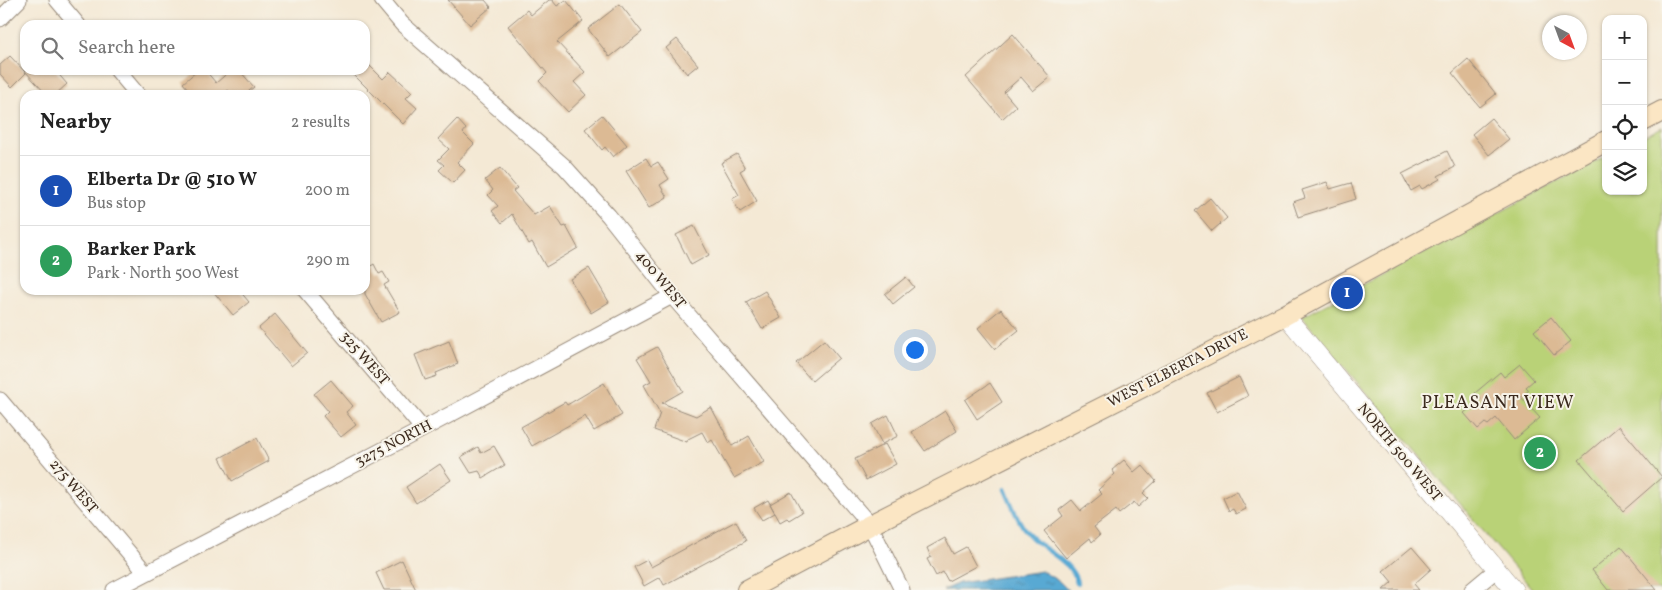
<!DOCTYPE html>
<html lang="en">
<head>
<meta charset="utf-8">
<style>
	body { margin:0; font-family:Vollkorn,serif; background:#f2f2f2; color:#222 }
	.controls { position:absolute; right:15px; top:15px; display:grid; overflow:hidden; border-radius:10px; box-shadow:0 1px 4px #0004 }
	.controls button { width:45px; height:45px; display:grid; place-items:center; padding:0; border:0; border-bottom:1px solid #e0e0e0; background:#fff; color:#222; font:25px sans-serif }
	.compass { position:absolute; left:1542px; top:15px; width:45px; height:45px; border-radius:50%; background:#fff; box-shadow:0 1px 4px #0004; rotate:139deg }
	.you { position:absolute; left:914px; top:349px; width:18px; height:18px; margin:-12px; border:4px solid #fff; border-radius:50%; background:#1a73e8; box-shadow:0 0 0 8px #1a73e833 }
	.badge { display:grid; place-items:center; width:32px; height:32px; border-radius:50%; background:#1a73e8; color:#fff; font-size:16px; font-weight:700 }
	.pin { position:absolute; translate:-50% -50%; border:2px solid #fff; box-shadow:0 1px 5px #0006 }
	.list { margin:0; padding:0; list-style:none }
	h2 { display:flex; justify-content:space-between; align-items:center; height:65px; margin:0; padding:0 20px; font-size:21px }
	h2 small { font-size:16px; font-weight:400; color:#767676 }
	.list li { display:grid; grid-template-columns:32px 1fr auto; gap:15px; align-items:center; box-sizing:border-box; height:70px; padding:0 20px; border-top:1px solid #e0e0e0 }
	.list b { display:block; font-size:19px; white-space:nowrap }
	.list p { margin:0; font-size:16px; white-space:nowrap; color:#767676 }
	.list em { font-size:16px; font-style:normal; color:#767676 }
	.icon { flex:none; width:28px; height:28px; fill:none; stroke:currentColor; stroke-width:2; stroke-linecap:round; stroke-linejoin:round }
	.map { position:relative; flex:none; width:1662px; height:590px; overflow:hidden }
	.search { position:absolute; background:#fff; box-shadow:0 1px 4px #0004; left:20px; top:20px; width:350px; height:55px; display:flex; align-items:center; gap:12px; box-sizing:border-box; padding:0 18px; border-radius:15px; color:#767676; font-size:19px }
	.panel { position:absolute; background:#fff; box-shadow:0 1px 4px #0004; left:20px; top:90px; width:350px; height:205px; border-radius:15px }
	.map>svg:first-child { display:block }
	.green { fill:#b9d277; stroke:#7a7e4a }
	.water { fill:url(#water-ripples); stroke:#4a6a78 }
	.lines { fill:none; stroke-linecap:round; stroke-linejoin:round }
	.stream { stroke:#59a9d3; stroke-width:4.5 }
	.building { fill:#dcba94 }
	.minor-casing { stroke:#988a7a; stroke-width:17 }
	.tertiary-casing { stroke:#988a7a; stroke-width:19 }
	.secondary-casing { stroke:#988a7a; stroke-width:22 }
	.minor { stroke:#fff; stroke-width:15 }
	.tertiary { stroke:#fff; stroke-width:18 }
	.secondary { stroke:#fbe6c4; stroke-width:20 }
	.labels { text-anchor:middle; dominant-baseline:central; stroke-width:4; stroke-linejoin:round; paint-order:stroke }
	.street-label { font-size:15px; fill:#3b2a1e; stroke:#f7f3e8 }
	.quarter-label { font-size:18px; letter-spacing:1px; fill:#3b2a1e; stroke:#f7f3e8 }
</style>
</head>
<body>
<div class="map">
<svg width="1662" height="590" viewBox="0 0 1662 590">
	<defs>
		<pattern id="water-ripples" width="26" height="14" patternUnits="userSpaceOnUse" patternTransform="scale(1.25)"><rect width="26" height="14" fill="#59a9d3"/><path d="M2 4q2-2 4 0t4 0M15 11q2-2 4 0t4 0" fill="none" stroke="#4b8aab"/></pattern>
	</defs>
	<rect width="100%" height="100%" fill="#f7f3e8"/>
	<filter id="ink" filterUnits="userSpaceOnUse"><feTurbulence type="fractalNoise" baseFrequency=".02" numOctaves="2"/><feDisplacementMap in="SourceGraphic" scale="10" xChannelSelector="R" yChannelSelector="G"/><feConvolveMatrix kernelMatrix="1 2 1 2 8 2 1 2 1" color-interpolation-filters="sRGB"/></filter>
	<filter id="wash" filterUnits="userSpaceOnUse"><feTurbulence type="fractalNoise" baseFrequency=".0096" numOctaves="4" result="noise"/><feDisplacementMap in="SourceGraphic" scale="20" xChannelSelector="R" yChannelSelector="G"/><feGaussianBlur stdDeviation="1.12" result="paint"/><feColorMatrix in="noise" values="0 0 0 0 0 0 0 0 0 0 0 0 0 0 0 0 0 1.4 0 .05"/><feComposite in="paint" operator="in"/></filter>
	<g filter="url(#wash)">
		<rect width="100%" height="100%" fill="#f4e9d5"/>
		<!-- green -->
		<path class="green" d="M1662,127v463h-129l-231,-273 304,-161v35h37v-54z"/>
		<!-- water -->
		<path class="water" d="M1042,571l18,11 8,8h-125l16,-7z"/>
		<g class="lines">
			<!-- stream -->
			<path class="stream" d="M1005,489c7,16 14,36 26,48 14,14 42,25 46,46"/>
		</g>
		<g id="blocks">
			<!-- building -->
			<path class="building" d="M448,0h37l6,7 -21,18z
				M549,0h3l5,6 9,-6 17,21 -26,21 28,30 -11,10 12,13 -18,17 -29,-31 8,-8 -39,-47 19,-16 4,5z
				M620,4l22,28 -32,25 -22,-28z
				M1013,34l37,43 -17,14 -12,-14 -17,15 12,14 -14,13 -36,-42z
				M677,39l21,26 -11,9 -21,-26z
				M10,56l16,17 -14,14 -12,-13v-9z
				M1468,59l28,35 -16,13 -28,-34z
				M365,61l18,18 7,-7 22,20 -6,6 11,10 -14,16 -54,-54h16z
				M24,70h31l12,14 -12,11h-8z
				M198,70h7l11,13 15,-13h8l15,17 -10,8h-12l-4,-5 -3,3 1,2h-33l-10,-12z
				M602,115l25,30 -14,12 -8,-10 -3,3 -17,-21z
				M1491,118l18,21 -20,16 -17,-21z
				M457,119l9,10 -3,4 11,11 -17,18 8,8 -12,13 -14,-13 5,-5 -6,-5 11,-11 -11,-10z
				M1447,151l8,16 -17,9 2,3 -18,10 -2,-3 -9,5 -9,-17z
				M737,154l8,14 -5,3 17,30 -17,11 -8,-13 7,-4 -18,-32z
				M646,158l5,8 7,-4 11,17 -9,6 7,12 -18,11 -23,-37z
				M500,168l17,20 -4,3 21,24 16,-9 13,21 3,-1 12,22 -32,19 -14,-25 -3,2 -17,-30 -10,9 -10,-12 6,-5 -10,-11 5,-5 -8,-10z
				M1327,182l3,7 21,-6 5,16 -58,18 -5,-15 12,-4 -3,-8z
				M1210,198l17,20 -15,13 -17,-20z
				M694,226l15,29 -18,10 -15,-30z
				M374,264l5,10 4,-2 6,10 -5,3 16,27 -19,10 -16,-28v-24z
				M589,268l20,34 -18,11 -21,-34z
				M906,277l8,10 -21,17 -8,-10z
				M212,290h27l10,12 -16,13z
				M765,291l16,27 -19,11 -16,-27z
				M1001,309l18,21 -24,19 -17,-21z
				M275,314l32,39 -16,13 -32,-38z
				M1551,317l20,24 -17,14 -20,-24z
				M824,340l15,18 -27,23 -16,-18z
				M449,341l9,23 -22,9 1,3 -12,4 -10,-25z
				M657,347l26,44 -21,12 34,13 15,-9 21,39 17,-10 15,26 -30,16 -22,-38 -4,3 -6,-11 -14,7 -1,3 -33,-12 6,-17 -16,-28 7,-4 -14,-23z
				M1520,364l14,16 -8,7 3,3 -8,7 19,21 -26,22 -18,-22 -8,7 -3,-2 -7,6 -14,-16 17,-14 -6,-6 25,-21 4,5z
				M1239,377l9,19 -31,16 -10,-19z
				M331,380l22,26 -7,6 10,13 -15,12 -18,-21 5,-5 -14,-17z
				M604,383l18,32 -28,16 -9,-15 -53,30 -11,-19 44,-25 2,3z
				M990,383l12,19 -25,17 -12,-19z
				M945,411l12,20 -32,20 -13,-19z
				M888,415l10,21 -16,8 -10,-20z
				M1619,426l43,51 -39,34 -44,-51z
				M257,438l12,23 -37,20 -12,-23z
				M885,444l11,20 -30,16 -11,-21z
				M494,446l11,19 -22,13 -4,-7 -8,2 -10,-16 17,-10 3,6z
				M1124,460l10,12 8,-7 14,16 -13,12 5,5 -10,9 -4,-5 -15,12 -3,-4 -22,17 6,8 -8,7 -2,-4 -24,20 -22,-27 19,-15 -4,-6 13,-10 9,11 21,-17 -4,-4 17,-16 -3,-4z
				M440,464l11,16 -35,23 -10,-16z
				M1237,491l9,18 -10,5 -3,-5 -4,2 -6,-13z
				M791,492l11,20 -13,8 -2,-2 -7,4 -10,-18z
				M768,500l7,13 -13,7 -8,-12z
				M736,521l10,20 -82,44 -4,-8 -16,9 -10,-19 13,-7 4,7z
				M945,538l8,16 13,-7 10,19 -28,15 -5,-9 -7,4 -9,-17 4,-2 -4,-9z
				M1621,546l36,44h-49l-16,-20z
				M1412,547l19,22 -17,15 5,6h-36l9,-8 -9,-11z
				M402,560l14,30h-32l-8,-17z"/>
		</g>
	</g>
	<g filter="url(#ink)">
		<use href="#blocks" fill-opacity="0" stroke="#988a7a" stroke-width="1"/>
		<g class="lines">
			<defs>
				<path id="minor" d="M57,0l21,25
					M382,0l20,24 162,142 45,50 63,80 198,229 32,65
					M0,19l19,-19
					M117,70l21,25
					M305,290l118,139
					M0,400l146,173
					M114,590l309,-161 249,-133
					M1472,590l24,-20"/>
				<path id="tertiary" d="M1285,315l229,275"/>
				<path id="secondary" d="M1643,121l19,-10
					M747,590l123,-65 415,-210 321,-174"/>
			</defs>
			<!-- minor casing -->
			<use href="#minor" class="minor-casing"/>
			<!-- tertiary casing -->
			<use href="#tertiary" class="tertiary-casing"/>
			<!-- secondary casing -->
			<use href="#secondary" class="secondary-casing"/>
			<!-- minor -->
			<use href="#minor" class="minor"/>
			<!-- tertiary -->
			<use href="#tertiary" class="tertiary"/>
			<!-- secondary -->
			<use href="#secondary" class="secondary"/>
		</g>
	</g>
	<g class="labels">
		<!-- street labels -->
		<g class="street-label">
			<text transform="translate(660 280) rotate(51)">400 WEST</text>
			<text transform="translate(364 359) rotate(49)">325 WEST</text>
			<text transform="translate(1178 369) rotate(-27)">WEST ELBERTA DRIVE</text>
			<text transform="translate(394 444) rotate(-27)">3275 NORTH</text>
			<text transform="translate(1399 453) rotate(50)">NORTH 500 WEST</text>
			<text transform="translate(73 487) rotate(50)">275 WEST</text>
		</g>
		<!-- quarter labels -->
		<g class="quarter-label">
			<text x="1498" y="403">PLEASANT VIEW</text>
		</g>
	</g>
</svg>
<div class="controls">
<button>+</button>
<button>−</button>
<button><svg class="icon" aria-label="locate" viewBox="0 0 24 24"><circle cx="12" cy="12" r="6"/><path d="M12 2v4M12 18v4M2 12h4M18 12h4"/></svg></button>
<button><svg class="icon" aria-label="layers" viewBox="0 0 24 24"><path d="M12 4l9 5-9 5-9-5zM3 14l9 5 9-5"/></svg></button>
</div>
<svg class="compass" viewBox="-18 -18 36 36"><path d="M0-13l5 13h-10z" fill="#e53935"/><path d="M0 13l5-13h-10z" fill="#767676"/></svg>
<div class="you"></div>
<div class="pin badge" style="left:1347px;top:293px;background:#1a4fb4">1</div>
<div class="pin badge" style="left:1540px;top:453px;background:#2e9e5b">2</div>
<div class="search"><svg class="icon" aria-label="search" viewBox="0 0 24 24"><circle cx="10" cy="10" r="6"/><path d="M15 15l6 6"/></svg>Search here</div>
<section class="panel">
<h2>Nearby<small>2 results</small></h2>
<ul class="list">
<li><span class="badge" style="background:#1a4fb4">1</span><div><b>Elberta Dr @ 510 W</b><p>Bus stop</p></div><em>200 m</em></li>
<li><span class="badge" style="background:#2e9e5b">2</span><div><b>Barker Park</b><p>Park · North 500 West</p></div><em>290 m</em></li>
</ul>
</section>
</div>
</body>
</html>
